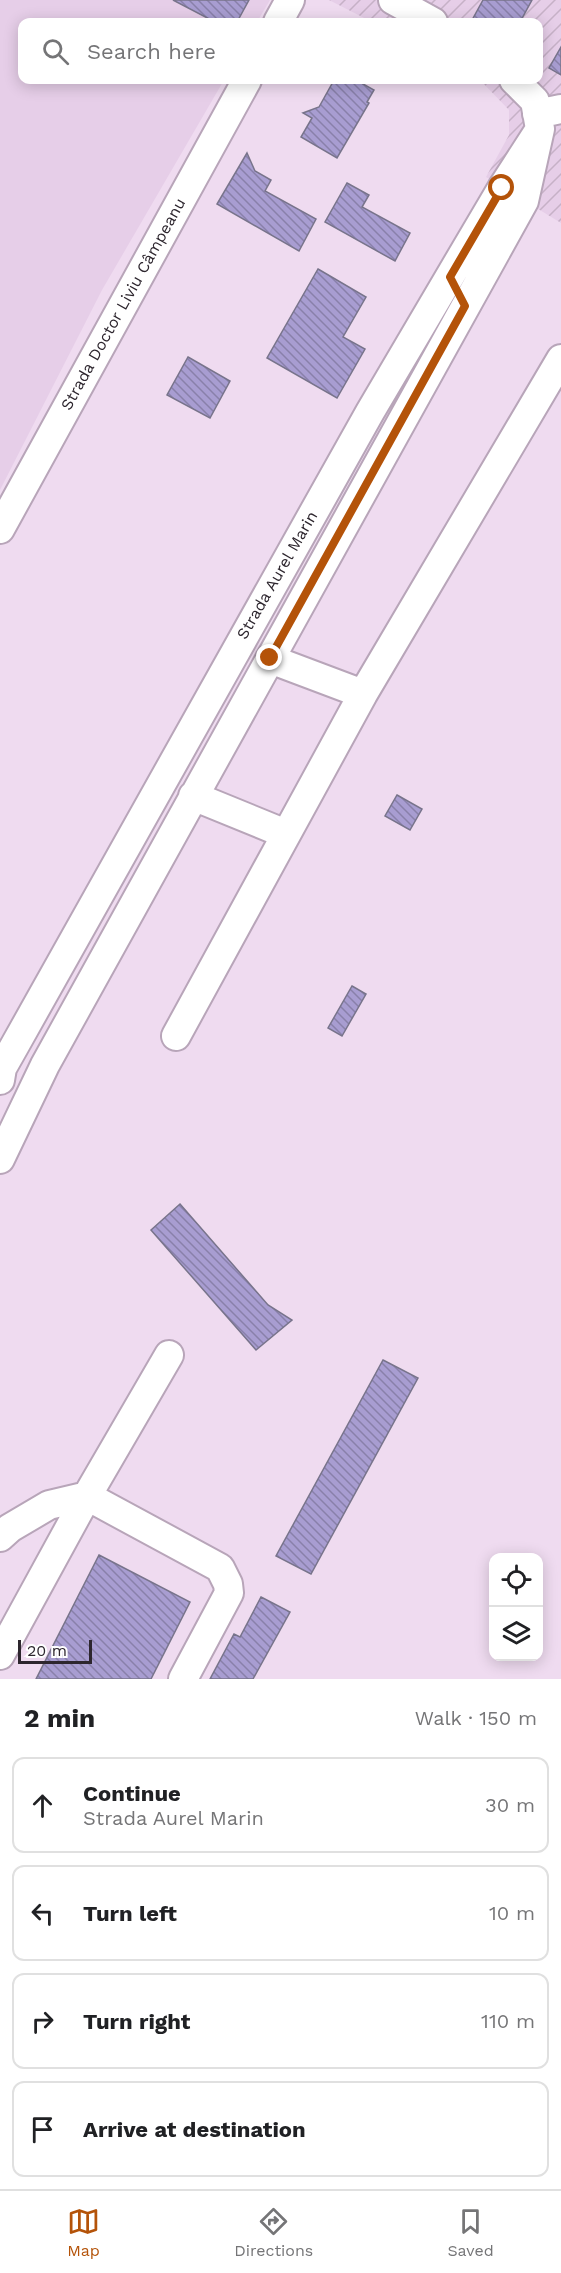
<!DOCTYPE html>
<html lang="en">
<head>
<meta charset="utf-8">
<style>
	body { margin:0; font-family:"Work Sans",sans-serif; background:#f2f2f2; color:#202124 }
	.controls { position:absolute; right:18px; bottom:18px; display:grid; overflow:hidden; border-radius:12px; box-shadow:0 3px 15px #0003 }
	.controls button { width:54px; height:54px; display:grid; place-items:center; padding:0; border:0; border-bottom:2px solid #e0e0e0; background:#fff; color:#202124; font:30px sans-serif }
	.scale { position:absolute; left:18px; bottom:15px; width:74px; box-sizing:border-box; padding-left:6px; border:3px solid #2d262e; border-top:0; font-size:16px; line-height:21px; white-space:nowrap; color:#2d262e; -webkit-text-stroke:4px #fff; paint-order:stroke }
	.stop { position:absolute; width:18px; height:18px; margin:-14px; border:4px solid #b45309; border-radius:50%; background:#fff }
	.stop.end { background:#b45309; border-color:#fff; box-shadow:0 2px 6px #0008 }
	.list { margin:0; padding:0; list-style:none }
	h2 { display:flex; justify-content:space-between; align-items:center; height:78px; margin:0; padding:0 24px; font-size:26px }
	h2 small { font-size:20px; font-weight:400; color:#757577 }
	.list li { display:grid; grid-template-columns:39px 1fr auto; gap:18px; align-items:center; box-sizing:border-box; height:96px; margin:0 12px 12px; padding:0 12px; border:2px solid #e0e0e0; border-radius:12px }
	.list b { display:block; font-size:22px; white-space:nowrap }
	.list p { margin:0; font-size:20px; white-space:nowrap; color:#757577 }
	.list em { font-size:20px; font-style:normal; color:#757577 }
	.icon { flex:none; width:33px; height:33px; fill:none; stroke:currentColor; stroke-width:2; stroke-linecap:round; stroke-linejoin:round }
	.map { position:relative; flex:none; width:561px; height:1679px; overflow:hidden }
	.search { position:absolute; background:#fff; box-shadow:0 3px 15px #0003; left:18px; right:18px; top:18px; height:66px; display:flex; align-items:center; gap:15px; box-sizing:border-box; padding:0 21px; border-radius:12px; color:#757577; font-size:22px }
	.sheet { height:510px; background:#fff }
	nav { display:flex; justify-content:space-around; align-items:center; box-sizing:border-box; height:84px; border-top:2px solid #e0e0e0; background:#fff; font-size:16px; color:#757577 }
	nav a { display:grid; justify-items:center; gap:3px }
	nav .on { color:#b45309 }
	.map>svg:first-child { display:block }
	.built { fill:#e6cee8 }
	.industrial { fill:url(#industrial-furrows) }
	.building { fill:url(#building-back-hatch); stroke:#78748b; stroke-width:1.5 }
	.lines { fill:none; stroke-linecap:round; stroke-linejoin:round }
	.minor-casing { stroke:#b8a5b9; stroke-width:32 }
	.minor { stroke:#fff; stroke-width:28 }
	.route { stroke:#b45309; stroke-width:8 }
	.labels { text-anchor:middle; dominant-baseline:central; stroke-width:6; stroke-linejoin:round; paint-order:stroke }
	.street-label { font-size:16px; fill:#2d262e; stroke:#fff }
</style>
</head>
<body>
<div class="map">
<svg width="561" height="1679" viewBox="0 0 561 1679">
	<defs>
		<pattern id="industrial-furrows" width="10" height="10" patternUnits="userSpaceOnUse" patternTransform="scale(1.5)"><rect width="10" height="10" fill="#e6cee8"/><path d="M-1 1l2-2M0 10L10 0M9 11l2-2" fill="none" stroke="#c6b1c7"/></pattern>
		<pattern id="building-back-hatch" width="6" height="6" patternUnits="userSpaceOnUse" patternTransform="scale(1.5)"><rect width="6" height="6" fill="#a89dd1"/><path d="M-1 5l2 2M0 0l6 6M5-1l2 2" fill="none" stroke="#8980aa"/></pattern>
	</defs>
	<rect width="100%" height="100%" fill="#efdbf0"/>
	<!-- built -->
	<path class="built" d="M0,0h270l-13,22h-235v58h202l-122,210 -102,200z"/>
	<!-- industrial -->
	<path class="industrial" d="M329,0h232v223l-75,-46 23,-42v-25l-29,-30h58v-58h-166z"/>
	<!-- building -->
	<path class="building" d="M173,0h76l-12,22h-22z
		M483,0h49l-12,22h-49z
		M561,47v28l-12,-7z
		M338,80h18l18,10 -7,12 2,1 -32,55 -36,-21 11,-19 -9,-5 16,-6 14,-25 3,1z
		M247,153l8,18 16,9 -6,11 51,28 -17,32 -82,-47z
		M347,183l22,12 -7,12 48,26 -15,28 -70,-39z
		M318,269l48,28 -23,40 22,12 -28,49 -70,-40z
		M188,357l42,24 -20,37 -43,-23z
		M397,795l25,14 -12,21 -25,-14z
		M352,986l14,8 -24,42 -14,-8z
		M180,1204l88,101 24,15 -36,30 -105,-120z
		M383,1360l35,18 -107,196 -35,-18z
		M99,1555l91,47 -39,77h-115z
		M261,1597l29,15 -37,67h-43l24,-45 6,3z"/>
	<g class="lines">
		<defs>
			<path id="minor" d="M393,0l40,22
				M278,22l12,-22
				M537,114l24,-5
				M0,529l247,-449
				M270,659l93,35
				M193,796l93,38
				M176,1036l187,-342 198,-335
				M0,1080l2,-12 13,-23 355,-633 132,-224 38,-59 -5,-28 -21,-21
				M0,1159l45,-94 479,-864 16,-72
				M0,1537l10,-9 39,-23 38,-9 133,72 8,16 1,9 -46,86
				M0,1655l87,-159 82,-141"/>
		</defs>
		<!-- minor casing -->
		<use href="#minor" class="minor-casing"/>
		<!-- minor -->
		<use href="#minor" class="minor"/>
	</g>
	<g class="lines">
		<!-- route -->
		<path class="route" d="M270,658l195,-352 -15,-29 52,-89"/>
	</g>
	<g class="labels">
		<!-- street labels -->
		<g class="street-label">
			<text transform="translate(123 304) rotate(-61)">Strada Doctor Liviu Câmpeanu</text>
			<text transform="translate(277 575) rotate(-60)">Strada Aurel Marin</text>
		</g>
	</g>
</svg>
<div class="controls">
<button><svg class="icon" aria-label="locate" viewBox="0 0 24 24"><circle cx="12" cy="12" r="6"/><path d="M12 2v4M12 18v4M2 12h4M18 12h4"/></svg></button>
<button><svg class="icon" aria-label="layers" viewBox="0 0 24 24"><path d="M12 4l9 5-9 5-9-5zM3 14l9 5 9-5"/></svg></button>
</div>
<div class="scale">20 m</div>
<div class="stop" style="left:502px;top:188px"></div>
<div class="stop end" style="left:270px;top:658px"></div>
<div class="search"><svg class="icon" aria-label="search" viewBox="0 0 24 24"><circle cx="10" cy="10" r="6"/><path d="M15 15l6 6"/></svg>Search here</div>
</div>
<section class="sheet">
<h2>2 min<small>Walk · 150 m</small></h2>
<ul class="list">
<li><svg class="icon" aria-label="ahead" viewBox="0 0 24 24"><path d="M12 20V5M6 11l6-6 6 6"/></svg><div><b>Continue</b><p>Strada Aurel Marin</p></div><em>30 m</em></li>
<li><svg class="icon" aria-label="left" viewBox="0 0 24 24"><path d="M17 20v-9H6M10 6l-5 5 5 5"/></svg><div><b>Turn left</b></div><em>10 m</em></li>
<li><svg class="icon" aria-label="right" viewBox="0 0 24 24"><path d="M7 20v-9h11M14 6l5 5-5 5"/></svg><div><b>Turn right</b></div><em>110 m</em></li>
<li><svg class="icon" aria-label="arrive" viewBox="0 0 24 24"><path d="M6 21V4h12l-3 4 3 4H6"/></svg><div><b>Arrive at destination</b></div></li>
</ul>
</section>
<nav>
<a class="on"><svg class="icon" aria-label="map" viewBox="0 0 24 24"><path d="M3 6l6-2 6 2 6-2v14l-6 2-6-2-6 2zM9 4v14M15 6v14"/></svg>Map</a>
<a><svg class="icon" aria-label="directions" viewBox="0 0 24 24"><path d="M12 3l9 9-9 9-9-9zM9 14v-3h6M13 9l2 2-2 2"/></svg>Directions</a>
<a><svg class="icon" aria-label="saved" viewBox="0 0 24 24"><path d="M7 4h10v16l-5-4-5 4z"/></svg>Saved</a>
</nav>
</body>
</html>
